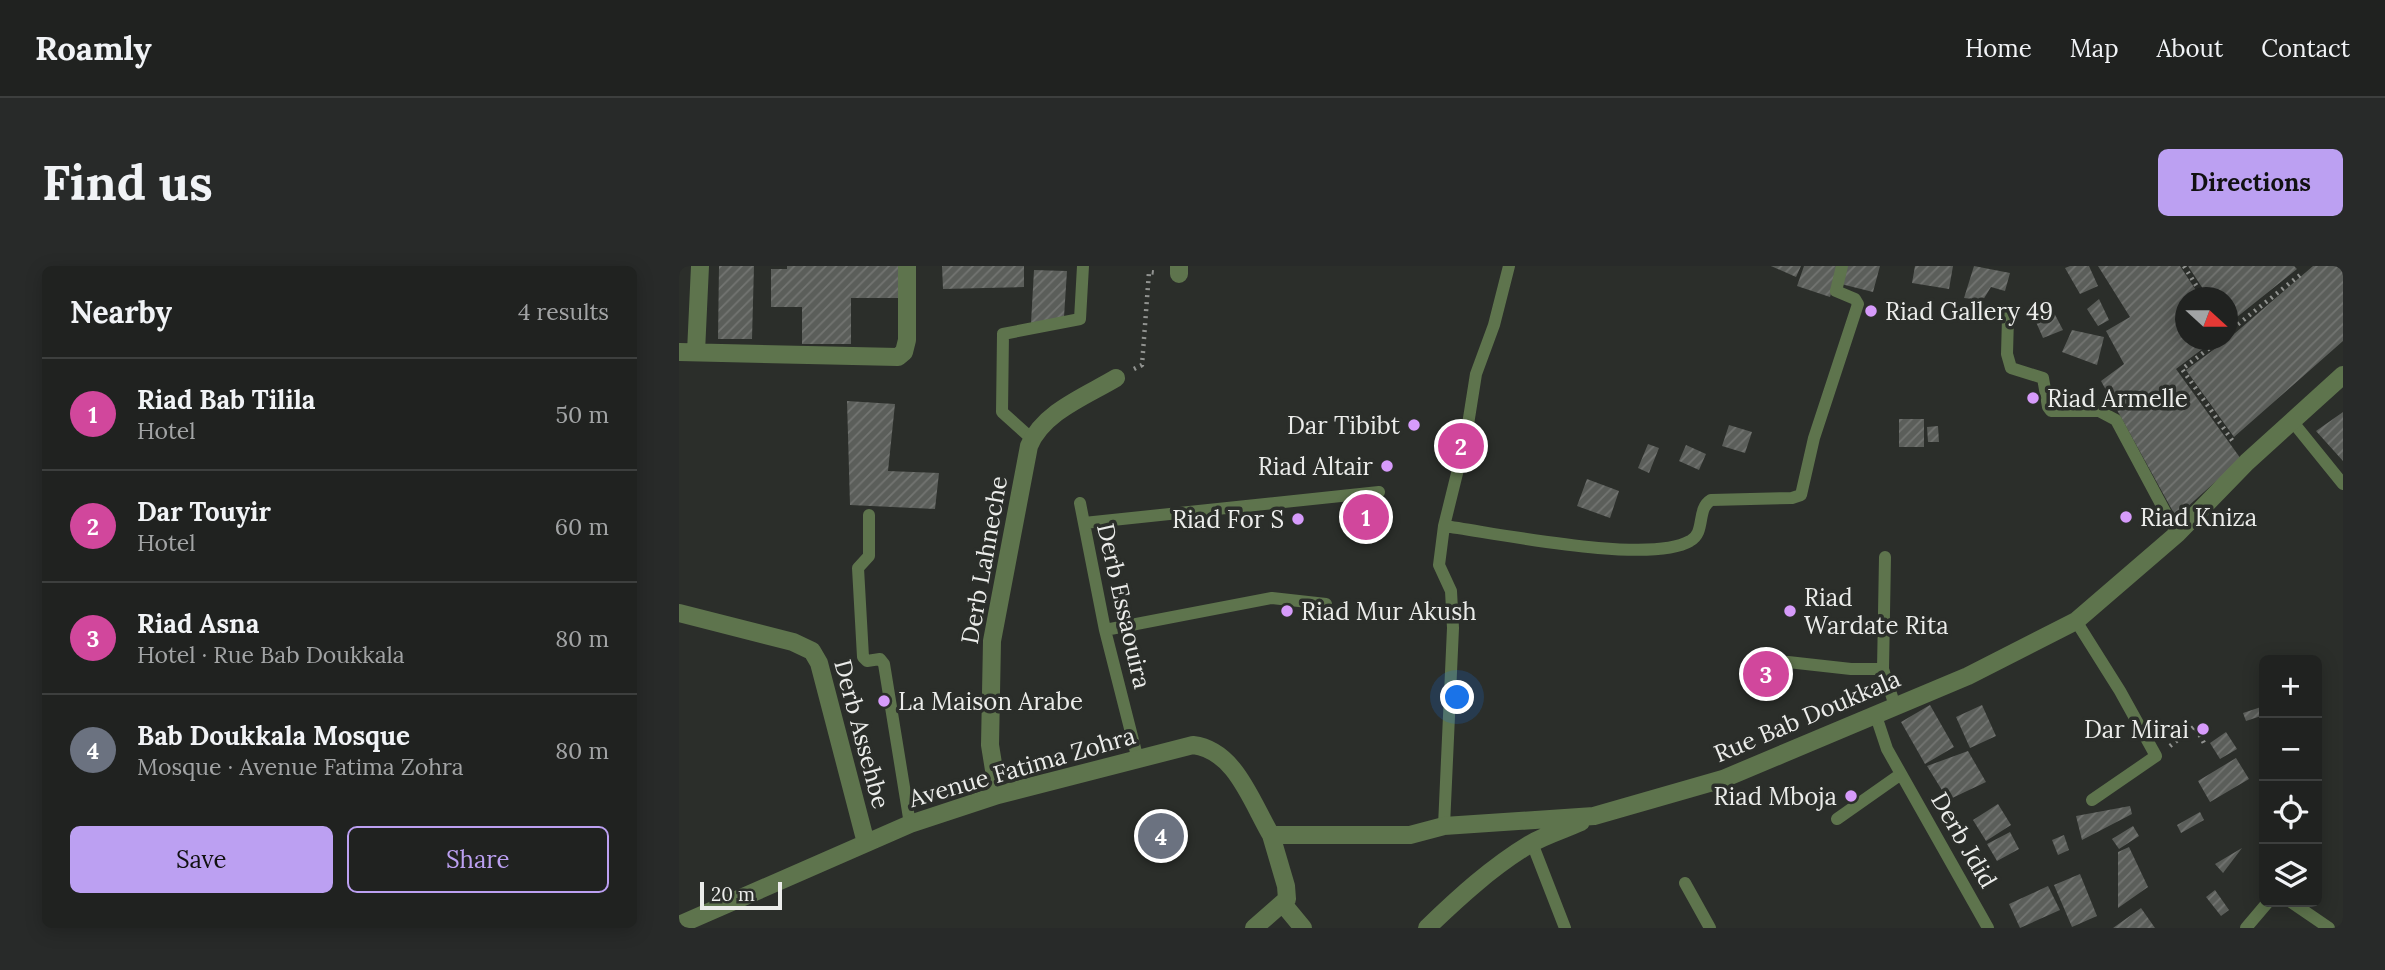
<!DOCTYPE html>
<html lang="en">
<head>
<meta charset="utf-8">
<style>
	body { margin:0; font-family:Lora,serif; background:#282a29; color:#f1f3f6 }
	.controls { position:absolute; right:21px; bottom:21px; display:grid; overflow:hidden; border-radius:10px; box-shadow:0 4px 18px #0003 }
	.controls button { width:63px; height:63px; display:grid; place-items:center; padding:0; border:0; border-bottom:2px solid #3d3f3e; background:#202220; color:#f1f3f6; font:35px sans-serif }
	.compass { position:absolute; left:1496px; top:21px; width:63px; height:63px; border-radius:50%; background:#202220; box-shadow:0 4px 18px #0003; rotate:111deg }
	.scale { position:absolute; left:21px; bottom:18px; width:82px; box-sizing:border-box; padding-left:7px; border:4px solid #ebecea; border-top:0; font-size:19px; line-height:24px; white-space:nowrap; color:#ebecea; -webkit-text-stroke:5px #2b2e2a; paint-order:stroke }
	.you { position:absolute; left:779px; top:432px; width:24px; height:24px; margin:-18px; border:5px solid #fff; border-radius:50%; background:#1a73e8; box-shadow:0 0 0 10px #1a73e833 }
	.badge { display:grid; place-items:center; width:46px; height:46px; border-radius:50%; background:#bca0f2; color:#fff; font-size:23px; font-weight:700 }
	.pin { position:absolute; translate:-50% -50%; border:4px solid #fff; box-shadow:0 2px 7px #0006 }
	.list { margin:0; padding:0; list-style:none }
	h2 { display:flex; justify-content:space-between; align-items:center; height:91px; margin:0; padding:0 28px; font-size:30px }
	h2 small { font-size:23px; font-weight:400; color:#a2a4a5 }
	.list li { display:grid; grid-template-columns:46px 1fr auto; gap:21px; align-items:center; box-sizing:border-box; height:112px; padding:0 28px; border-top:2px solid #3d3f3e }
	.list b { display:block; font-size:26px; white-space:nowrap }
	.list p { margin:0; font-size:23px; white-space:nowrap; color:#a2a4a5 }
	.list em { font-size:23px; font-style:normal; color:#a2a4a5 }
	.actions { display:flex; gap:14px; padding:21px 28px }
	.actions a { flex:1; padding:16px 0; border:2px solid #bca0f2; border-radius:10px; text-align:center; font-size:24px; color:#bca0f2 }
	.actions .main { background:#bca0f2; color:#111 }
	.icon { flex:none; width:38px; height:38px; fill:none; stroke:currentColor; stroke-width:2; stroke-linecap:round; stroke-linejoin:round }
	.map { position:relative; flex:none; width:1664px; height:662px; overflow:hidden; border-radius:10px }
	header { display:flex; align-items:center; gap:42px; box-sizing:border-box; height:98px; padding:0 35px; background:#202220; border-bottom:2px solid #3d3f3e }
	header strong { font-size:33px }
	nav { display:flex; gap:38px; margin-inline-start:auto; font-size:24px }
	.intro { display:flex; align-items:center; justify-content:space-between; box-sizing:border-box; height:168px; padding:0 42px }
	h1 { margin:0; font-size:49px }
	.button { padding:18px 32px; border-radius:10px; background:#bca0f2; color:#111; font-size:24px; font-weight:700 }
	main { display:flex; gap:42px; padding:0 42px }
	aside { flex:1; background:#202220; border-radius:10px; box-shadow:0 4px 18px #0003 }
	.map>svg:first-child { display:block }
	.building { fill:url(#building-hatch) }
	.lines { fill:none; stroke-linecap:round; stroke-linejoin:round }
	.path { stroke:#919390; stroke-width:4.5; stroke-dasharray:2 5; stroke-linecap:butt }
	.service { stroke:#5e744d; stroke-width:12 }
	.minor { stroke:#5e744d; stroke-width:18 }
	.poi-dot { fill:#d69bfa; stroke:#2b2e2a; stroke-width:2.5 }
	.labels { text-anchor:middle; dominant-baseline:central; stroke-width:7; stroke-linejoin:round; paint-order:stroke }
	.poi-label { font-size:24px; fill:#ebecea; stroke:#2b2e2a; text-anchor:start }
	.street-label { font-size:24px; fill:#ebecea; stroke:#2b2e2a }
</style>
</head>
<body>
<header>
<strong>Roamly</strong>
<nav><a>Home</a><a>Map</a><a>About</a><a>Contact</a></nav>
</header>
<div class="intro"><h1>Find us</h1><a class="button">Directions</a></div>
<main>
<aside>
<h2>Nearby<small>4 results</small></h2>
<ul class="list">
<li><span class="badge" style="background:#d1479c">1</span><div><b>Riad Bab Tilila</b><p>Hotel</p></div><em>50 m</em></li>
<li><span class="badge" style="background:#d1479c">2</span><div><b>Dar Touyir</b><p>Hotel</p></div><em>60 m</em></li>
<li><span class="badge" style="background:#d1479c">3</span><div><b>Riad Asna</b><p>Hotel · Rue Bab Doukkala</p></div><em>80 m</em></li>
<li><span class="badge" style="background:#6b7280">4</span><div><b>Bab Doukkala Mosque</b><p>Mosque · Avenue Fatima Zohra</p></div><em>80 m</em></li>
</ul>
<div class="actions"><a class="main">Save</a><a>Share</a></div>
</aside>
<div class="map">
<svg width="1664" height="662" viewBox="0 0 1664 662">
	<defs>
		<pattern id="building-hatch" width="6" height="6" patternUnits="userSpaceOnUse" patternTransform="scale(1.75)"><rect width="6" height="6" fill="#5b5e5a"/><path d="M-1 1l2-2M0 6l6-6M5 7l2-2" fill="none" stroke="#737572"/></pattern>
	</defs>
	<rect width="100%" height="100%" fill="#2b2e2a"/>
	<!-- building -->
	<path class="building" d="M40,0h35l-2,73h-34z
		M108,0h116v32h-52v46h-49v-37h-31v-38h16z
		M263,0h82v21l-81,2z
		M1092,0h30l-5,11z
		M1125,0h36l-10,31 -33,-11z
		M1166,0h35l-7,26 -32,-8z
		M1236,0h38l-4,23 -37,-6z
		M1295,0l36,7 -5,18 -14,-4 -8,13 -19,-2z
		M1391,0h19l9,20 -18,8 -15,-26z
		M1419,0h82l21,32h-16v42h29l-38,29 65,90 -65,58 -75,-136 23,-17 -18,-33 24,-14z
		M1509,0h106l3,3 -70,56v-27h-18z
		M1634,0h30v75l-109,96 -48,-67 41,-30z
		M355,4l33,1 -3,46 -33,6z
		M1420,33l10,21 -11,6 -11,-17z
		M1372,41l12,23 -20,8 -10,-23z
		M1393,64l32,7 -7,28 -35,-13z
		M168,135l48,3 -7,67 51,2 -4,36 -85,-4z
		M1664,146v49l-27,-30z
		M1220,153h25v28h-25z
		M1050,159l23,7 -7,21 -23,-7z
		M1259,160l1,16h-11l-1,-15z
		M969,178l11,4 -10,25 -11,-5z
		M1007,179l20,9 -7,16 -20,-9z
		M908,213l32,12 -9,27 -33,-12z
		M1251,439l24,42 -29,17 -24,-42z
		M1303,439l14,31 -26,12 -14,-31z
		M1585,440v9l-18,6 -3,-8z
		M1547,466l11,17 -17,10 -10,-16z
		M1289,485l18,31 -38,18 -21,-34z
		M1557,492l13,21 -39,23 -12,-21z
		M1319,538l13,21 -25,16 -13,-21z
		M1451,540l2,8 -50,26 -6,-24z
		M1521,546l4,8 -23,13 -4,-8z
		M1454,560l6,10 -20,13 -7,-10z
		M1331,566l9,17 -22,12 -10,-17z
		M1385,569l5,15 -11,5 -6,-15z
		M1450,581l19,40 -30,21v-56z
		M1563,582l-19,25 -8,-9z
		M1401,608l17,42 -25,11 -18,-42z
		M1369,620l12,24 -40,18 -11,-24z
		M1536,624l14,20 -8,6 -15,-19z
		M1462,642l14,20h-42z"/>
	<g class="lines">
		<!-- path -->
		<path class="path" d="M1505,0l20,32
			M1548,67l73,-58
			M1541,74l-38,29 52,74
			M455,103l8,-4 7,-93 8,1
			M1491,480l25,-20 11,21"/>
		<!-- service -->
		<path class="service" d="M1329,51l-1,37 4,14 32,10 5,29 3,4h48l17,9 61,114
			M1613,155l51,63
			M353,173l-30,-27 1,-78 77,-15 3,-53
			M401,237l25,127 33,130
			M190,249v41l-11,12 5,89 4,4 13,-2 4,5 26,160
			M405,257l295,-31
			M765,260c52,7 205,39 246,15 16,-8 6,-32 21,-41l81,-2 9,-3 13,-57 44,-134 -3,-5 -19,-8 6,-25
			M1206,291l-2,112 12,37
			M1397,355l44,70 36,65 -64,44
			M426,364l167,-32 54,6
			M1109,396l63,7h32
			M1197,450l11,33 101,179
			M1158,553l64,-45
			M765,560l9,-198 -2,-37 -12,-26 5,-39 22,-89 10,-63 18,-49 15,-59
			M853,577l33,85
			M1006,617l25,45
			M1612,636l38,26
			M1567,662l22,-26"/>
		<!-- minor -->
		<path class="minor" d="M500,8v-8
			M0,86l219,5 6,-5 3,-12v-74
			M17,86l4,-86
			M0,347l114,29 19,9 7,12 47,180
			M319,529l-8,-50 2,-104 37,-195c14,-34 57,-50 87,-68
			M605,639l19,23
			M0,659l231,-101 88,-29 195,-50c42,5 58,56 78,90h139l34,-9 150,-10 129,-37 245,-103 108,-55 101,-87 70,-72 96,-87
			M575,662l33,-29 -1,-13 -15,-51
			M748,662c32,-31 65,-61 103,-84 16,-9 35,-15 51,-22"/>
	</g>
	<!-- markers -->
	<g class="poi-dot">
		<circle cx="1192" cy="45" r="7"/>
		<circle cx="1354" cy="132" r="7"/>
		<circle cx="735" cy="159" r="7"/>
		<circle cx="708" cy="200" r="7"/>
		<circle cx="1447" cy="251" r="7"/>
		<circle cx="619" cy="253" r="7"/>
		<circle cx="608" cy="345" r="7"/>
		<circle cx="1111" cy="345" r="7"/>
		<circle cx="205" cy="435" r="7"/>
		<circle cx="1524" cy="463" r="7"/>
		<circle cx="1172" cy="530" r="7"/>
	</g>
	<g class="labels">
		<!-- poi labels -->
		<g class="poi-label">
			<text x="1206" y="45">Riad Gallery 49</text>
			<text x="1368" y="132">Riad Armelle</text>
			<text x="721" y="159" text-anchor="end">Dar Tibibt</text>
			<text x="694" y="200" text-anchor="end">Riad Altair</text>
			<text x="1461" y="251">Riad Kniza</text>
			<text x="605" y="253" text-anchor="end">Riad For S</text>
			<text x="1125" y="331">Riad<tspan x="1125" dy="28">Wardate Rita</tspan></text>
			<text x="622" y="345">Riad Mur Akush</text>
			<text x="219" y="435">La Maison Arabe</text>
			<text x="1510" y="463" text-anchor="end">Dar Mirai</text>
			<text x="1158" y="530" text-anchor="end">Riad Mboja</text>
		</g>
		<!-- street labels -->
		<g class="street-label">
			<text transform="translate(305 294) rotate(-80)">Derb Lahneche</text>
			<text transform="translate(445 340) rotate(77)">Derb Essaouira</text>
			<text transform="translate(1128 450) rotate(-23)">Rue Bab Doukkala</text>
			<text transform="translate(183 468) rotate(75)">Derb Assehbe</text>
			<text transform="translate(343 501) rotate(-16)">Avenue Fatima Zohra</text>
			<text transform="translate(1285 574) rotate(60)">Derb Jdid</text>
		</g>
	</g>
</svg>
<div class="controls">
<button>+</button>
<button>−</button>
<button><svg class="icon" aria-label="locate" viewBox="0 0 24 24"><circle cx="12" cy="12" r="6"/><path d="M12 2v4M12 18v4M2 12h4M18 12h4"/></svg></button>
<button><svg class="icon" aria-label="layers" viewBox="0 0 24 24"><path d="M12 4l9 5-9 5-9-5zM3 14l9 5 9-5"/></svg></button>
</div>
<svg class="compass" viewBox="-18 -18 36 36"><path d="M0-13l5 13h-10z" fill="#e53935"/><path d="M0 13l5-13h-10z" fill="#a2a4a5"/></svg>
<div class="scale">20 m</div>
<div class="you"></div>
<div class="pin badge" style="left:687px;top:251px;background:#d1479c">1</div>
<div class="pin badge" style="left:782px;top:180px;background:#d1479c">2</div>
<div class="pin badge" style="left:1087px;top:408px;background:#d1479c">3</div>
<div class="pin badge" style="left:482px;top:570px;background:#6b7280">4</div>
</div>
</main>
</body>
</html>
